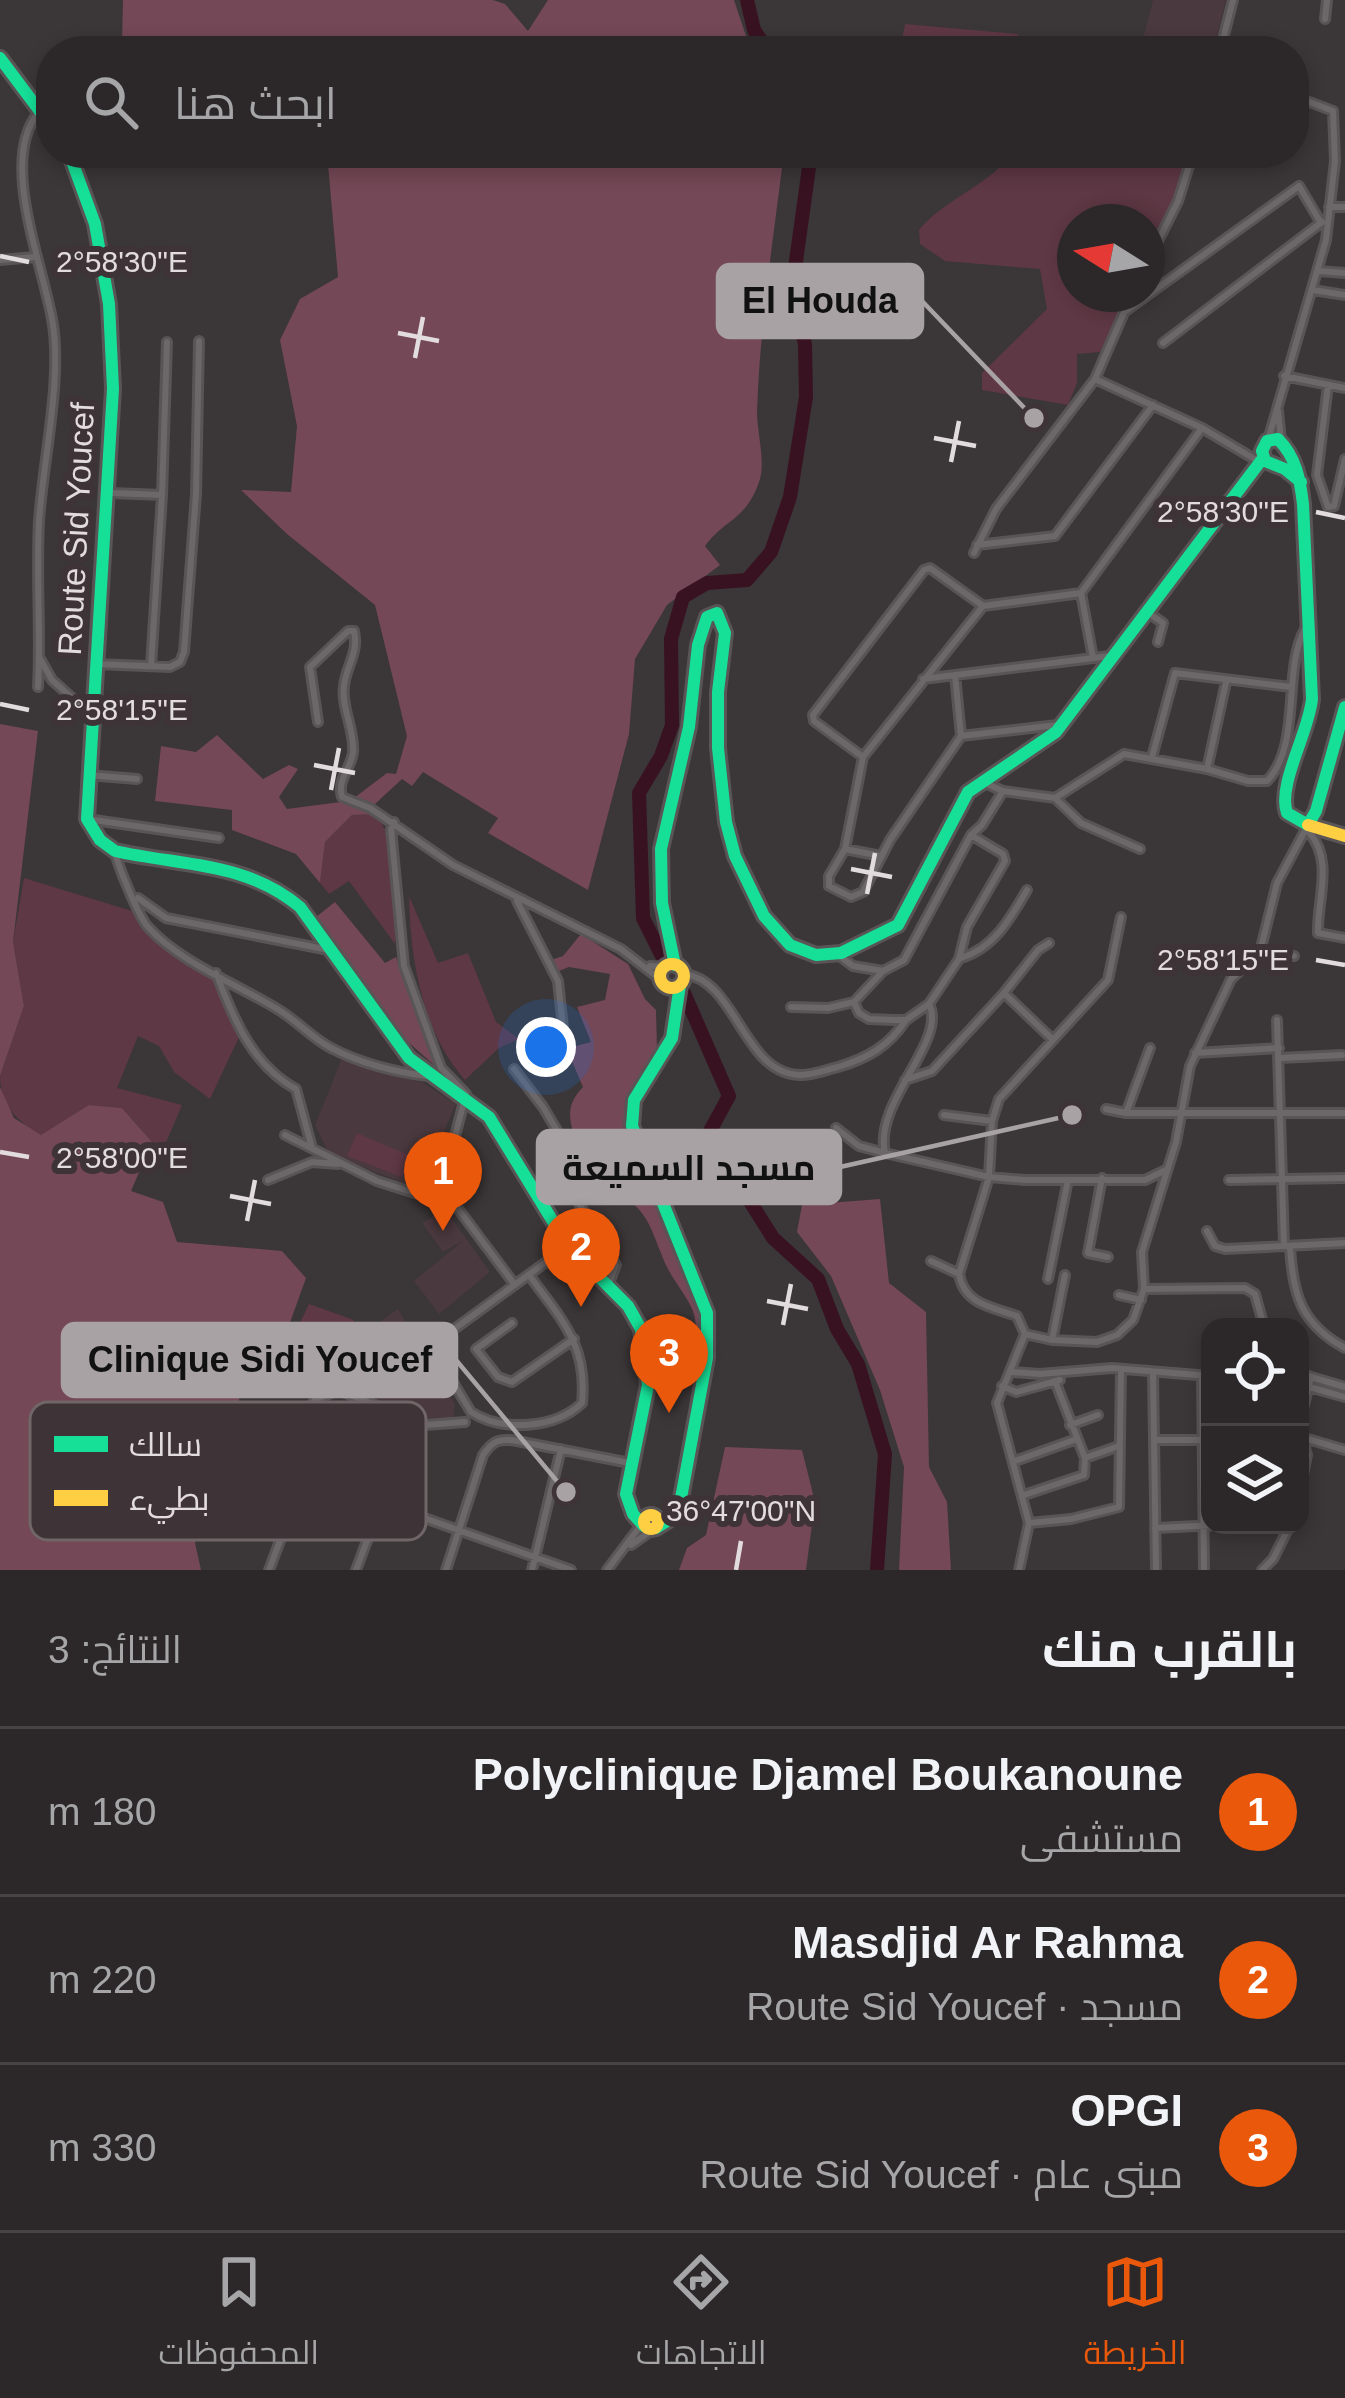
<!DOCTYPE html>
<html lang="ar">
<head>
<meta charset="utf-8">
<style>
	body { margin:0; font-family:Arial,Cairo,sans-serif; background:#343031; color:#f1f3f6; direction:rtl }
	.controls { position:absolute; right:36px; bottom:36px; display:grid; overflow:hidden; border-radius:24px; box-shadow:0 6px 18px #0003 }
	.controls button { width:108px; height:108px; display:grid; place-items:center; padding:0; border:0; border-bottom:3px solid #484446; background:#2c2829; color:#f1f3f6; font:60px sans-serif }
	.compass { position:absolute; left:1057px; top:204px; width:108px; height:108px; border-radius:50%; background:#2c2829; box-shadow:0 6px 18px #0003; rotate:281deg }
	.you { position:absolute; left:546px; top:1047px; width:42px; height:42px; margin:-30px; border:9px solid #fff; border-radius:50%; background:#1a73e8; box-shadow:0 0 0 18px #1a73e833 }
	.badge { display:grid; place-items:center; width:78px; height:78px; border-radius:50%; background:#ea580c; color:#fff; font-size:39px; font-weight:700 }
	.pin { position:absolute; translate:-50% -99px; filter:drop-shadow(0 3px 6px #0008) }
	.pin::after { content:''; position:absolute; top:63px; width:42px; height:36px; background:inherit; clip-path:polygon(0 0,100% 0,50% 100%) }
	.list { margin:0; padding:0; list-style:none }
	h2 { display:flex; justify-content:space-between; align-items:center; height:156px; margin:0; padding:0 48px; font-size:51px }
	h2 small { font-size:39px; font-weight:400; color:#a6a6a8 }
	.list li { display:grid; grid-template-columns:78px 1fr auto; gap:36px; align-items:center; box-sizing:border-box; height:168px; padding:0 48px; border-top:3px solid #484446 }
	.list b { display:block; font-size:45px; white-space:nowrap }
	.list p { margin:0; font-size:39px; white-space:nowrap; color:#a6a6a8 }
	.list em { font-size:39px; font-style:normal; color:#a6a6a8 }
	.icon { flex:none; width:66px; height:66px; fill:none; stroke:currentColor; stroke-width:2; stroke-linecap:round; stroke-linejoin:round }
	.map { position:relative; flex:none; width:1345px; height:1570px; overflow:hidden; direction:ltr }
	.search { position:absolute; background:#2c2829; box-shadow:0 6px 18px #0003; left:36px; right:36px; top:36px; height:132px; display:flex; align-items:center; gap:30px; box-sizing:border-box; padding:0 42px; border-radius:48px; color:#a6a6a8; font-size:45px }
	.sheet { height:660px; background:#2c2829 }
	nav { display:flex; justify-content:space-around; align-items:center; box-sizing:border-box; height:168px; border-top:3px solid #484446; background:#2c2829; font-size:33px; color:#a6a6a8 }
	nav a { display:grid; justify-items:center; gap:6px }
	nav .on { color:#ea580c }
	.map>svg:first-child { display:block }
	.built { fill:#4a393e }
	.green { fill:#5e3844 }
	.forest { fill:#744856 }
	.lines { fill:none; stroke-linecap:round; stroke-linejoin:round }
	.river { stroke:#391221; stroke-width:14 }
	.street-casing { stroke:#595455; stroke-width:12 }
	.fast-casing { stroke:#595455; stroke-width:18 }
	.slow-casing { stroke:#595455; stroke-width:18 }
	.street { stroke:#6c6769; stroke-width:6 }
	.fast { stroke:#16e098; stroke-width:12 }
	.slow { stroke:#ffcf43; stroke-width:12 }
	.ticks { fill:none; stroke:#e3dcde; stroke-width:4.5 }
	.labels { text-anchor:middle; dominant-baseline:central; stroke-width:12; stroke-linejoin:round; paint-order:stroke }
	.street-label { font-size:33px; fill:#e3dcde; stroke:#3e3336 }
	.key { fill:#3e3336; stroke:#706668; stroke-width:3 }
	.key-label { font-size:33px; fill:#e3dcde }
	.ticks-label { font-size:30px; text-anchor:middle; fill:#e3dcde; stroke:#3e3336; stroke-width:12; stroke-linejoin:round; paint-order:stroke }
	.leader { fill:none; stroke:#a8a2a4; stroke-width:4.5 }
	.callout-dot { fill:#a8a2a4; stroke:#3e3336; stroke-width:4.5 }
	.callout { fill:#a8a2a4; stroke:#a8a2a4; stroke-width:4.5 }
	.callout-label { font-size:36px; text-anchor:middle; font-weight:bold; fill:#111 }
</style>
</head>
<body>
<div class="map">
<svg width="1345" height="1570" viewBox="0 0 1345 1570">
	<rect width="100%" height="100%" fill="#3b3637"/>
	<!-- built -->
	<path class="built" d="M1153,0h73l-13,51h-73z
		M342,1058l81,25 33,21 -35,80 -6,2 -38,-13 -49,-21 -13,-27z
		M445,1209l45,63 -51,42 -25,-33 50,-41 -21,12 -21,-29z
		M398,1309l57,95 -2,14h-30l-80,-33 19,-51z"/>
	<!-- green -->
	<path class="green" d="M905,24l112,10 14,14 14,3h-145z
		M1011,153h178l-13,44 -29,60v-35h-72v72h53l-28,58 -23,2v29l-9,22 -86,-15v-17l65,-64 -7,-40 -95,-8 -25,-17 -1,-14c25,-31 76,-48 92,-77z
		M379,814l5,15h4l8,66 -1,49 -46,-63 -20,13 -9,-11 5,-41 27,-27z
		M24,878l108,33 9,17 31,25 40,22 27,62 -29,62 -36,-27 -15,-26 -21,-10 -21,52 65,17 -18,42 -12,-5 -30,-34 -32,-3 -49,31c-23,-15 -41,-30 -41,-60l24,-70 -11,-64z
		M409,896l29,67 30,-10 28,69 23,17 -20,9 -34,32c-43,-48 -55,-122 -56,-184z
		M357,1133l56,24 -11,20 -55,-21z
		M309,1304l45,16 -12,26 -45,-17z"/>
	<!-- forest -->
	<path class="forest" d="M123,0h370l12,4 23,27 20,-31h186l17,51h-616l-13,-8z
		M327,153h457c-11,86 -24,172 -27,259 0,22 10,53 1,73 -14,36 -33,34 -53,61l15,19 -53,40 -32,54 -6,75 -41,156 -100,-57 10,-15 -75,-46 -11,14 -10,-7 -27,25 -21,-6 33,-25 9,1 11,-38 -32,-131 -88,-71 -46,-44 50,2 6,-66 -17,-86 20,-41 38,-22z
		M0,724l38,7 -25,211 11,64 -24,70z
		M217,735l46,44 26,-14 9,4 -19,28 8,12 61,-8 31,13 -27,1 -27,27 -5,41 -24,-29 -64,-24v-20l-77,-9 6,-55 35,6z
		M335,902l50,61 11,-6 37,100 25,29 -50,-44 -92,-125z
		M581,934l47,30 17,35 11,11 1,40 -31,49 -2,24 76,180 3,28 -4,27c-4,-15 -1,-33 -6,-47 -6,-15 -18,-28 -25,-42 -19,-40 -19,-73 -72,-78l-8,-12v-39l-12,3c-7,-24 -11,-37 7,-56l-12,-28 5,-13 15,-4 -14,-35 28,-7 5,-26 -41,-7 -13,5 -5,-12 12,-4z
		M0,1087l14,31 27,17 48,-30 33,3 30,34 -21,49 32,11 14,40 105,9 24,27 -19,53 -17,-7 -27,43 -9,77 -39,99 6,27h-201z
		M880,1199l9,84 37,29 3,155 18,35 4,68h-52l5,-103 -24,-77 -49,-114 -34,-44 5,-27z
		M725,1447l77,3 13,52 -9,68h-127l8,-22 19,-13z"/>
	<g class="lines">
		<!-- river -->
		<path class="river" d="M747,0l7,30 14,21
			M662,956l-19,-38 -4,-125 22,-37 11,-31 -1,-86 12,-42 24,-14 40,-3 24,-28 19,-55 16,-100 -1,-52 -12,-62 18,-130
			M684,993l45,103 -19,35 7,28 22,25 34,54 45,41 19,50 21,35 27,90 -8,116"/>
		<defs>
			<path id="street" d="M1325,19l2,-19
				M1031,42l36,9
				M1220,51l13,-51
				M1329,207h16
				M0,260l35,-3
				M1147,263l31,-62 15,-48
				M1319,271l26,2
				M1313,290l32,5
				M1127,310l172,-124 22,37
				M1163,343l159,-121
				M1284,376l61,12
				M1095,379l107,49 56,33
				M1328,385l-11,90 11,32 6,-1 11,-47
				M1278,411l3,29
				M1268,440l58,-200 9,-79 -2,-50 -39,-15
				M111,493l51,2
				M977,545l78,-9 98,-131
				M974,553l22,-44 99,-130 37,-85
				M1081,593l12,65
				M983,606l-120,151 -18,92 -16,27v10l22,11 12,-5 27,-52 71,-104 97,-11
				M1147,612l16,11 -5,19
				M39,657l13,23 38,34
				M96,664l74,3 10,-5 4,-10 12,-158 3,-153
				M151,666l11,-171 5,-153
				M955,675l6,61
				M923,679l187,-23
				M38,687c3,-55 -2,-111 1,-166 4,-60 24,-145 13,-202 -11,-60 -52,-159 -14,-206
				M318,722l-8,-55 38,-36h6c5,22 -8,35 -10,55 -3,22 11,44 9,67 -3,17 -16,27 -11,44l28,11 83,57 168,84 40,31
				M863,757l-49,-36 -1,-6 111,-145 6,-2 53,38 98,-13 121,-165
				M1152,757l23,-84 116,14
				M1207,769l19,-87
				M88,775l49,4
				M985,783l18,8 52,7 69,-44 83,15 41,12h19c35,-36 15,-110 38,-152
				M1055,798l26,25 59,26
				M87,819l132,19
				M394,822l-3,7 13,137 37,102 25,26 -12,46 -23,56
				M1309,832c25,29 8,67 9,101l27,5
				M845,849l36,7
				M115,851c2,14 24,65 32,75 33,37 90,58 132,84 18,11 33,28 52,38 29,15 64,24 96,28
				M138,898l28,20 163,32
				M517,901l41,80 6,56 -2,8 -9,3 -24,-7
				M1260,952l34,4
				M837,954l16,12 30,5 -29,31 5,11 10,6 24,1h13l23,-16 30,-45 8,-32 38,-66 -2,-7 -32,-19
				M961,958c33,-10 49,-39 66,-68
				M650,966l16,1
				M883,971l21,-11 67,-125 11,-10 21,-34
				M216,973c17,45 36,92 80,116l16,59
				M684,974c53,6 59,101 117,101 12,0 25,-5 37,-8 30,-9 51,-21 68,-47
				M1004,993l48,46
				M929,1004c19,37 -56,98 -44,149l104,24 35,3h121l21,-10
				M791,1007l37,1 26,-6
				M1277,1020l7,226
				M1195,1053l84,-5
				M1280,1058l62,-3
				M514,1069l29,38 31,52 1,38 41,68 -7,18
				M905,1080l27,-9 72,-78 34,-43 11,-7
				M1106,1109l20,4h219
				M1126,1113l24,-65
				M944,1115l48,6
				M836,1128l23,18 26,7
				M285,1135l92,46 79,25 59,79
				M1102,1178l-14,75 20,4
				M268,1180l44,-18 26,2
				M1229,1180l116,-2
				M1207,1231l8,15 10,3 120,-6
				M1290,1248c3,47 11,76 55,100
				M931,1261l28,13
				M529,1275c32,44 59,70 53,128 -27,26 -80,29 -111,9l-40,-66 137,-100
				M1048,1279l20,-99
				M1145,1289l100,-1 10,6 9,33
				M1119,1295l22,5
				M512,1323l-36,26 22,28 14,5 62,-43
				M1025,1334l-8,-18c-26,-9 -53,-12 -58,-42l30,-97 3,-56 7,-22 109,-119 13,-63
				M1052,1340l13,-65
				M1012,1372l28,2 72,-6 98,8
				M1300,1372l11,5 -11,44
				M1153,1373l3,197
				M1202,1376l2,194
				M1311,1377l34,10
				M1002,1386l14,6 44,-12
				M1309,1387l36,10
				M1070,1425l28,-10
				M1300,1431l7,24 -7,35
				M1301,1437l44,13
				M1154,1440h56
				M1085,1458l34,-12
				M1015,1461l59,-21
				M309,1463l87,45 175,62
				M348,1479l22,-52
				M1024,1495l60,-20 1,-17 -30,-77
				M1029,1523l42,-4 48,-12 2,-137
				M1155,1528l63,-3
				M631,1545l21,-15
				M269,1570l40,-107 -7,-20 3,-28 10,-15 23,-10 87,35 40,-3
				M356,1570l51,-136
				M446,1570l37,-115c10,-15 17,-17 34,-14l113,22
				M532,1570l29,-121
				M607,1570l34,-45
				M1019,1570l10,-47 -32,-120 28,-69 27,6 45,2 20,-7 16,-15 11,-31 -2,-37 34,-110 14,-76 41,-87 29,-27 17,-69 31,-58
				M1262,1570l11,-11 17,-34"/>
			<path id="fast" d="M0,58l51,68
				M69,153l26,71 14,80 4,85 -26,430 13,21 15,11c66,15 130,10 185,56l109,151 80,59 79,129 60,60 13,23 7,56 -22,109 7,20 11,12
				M1301,482l-16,-13 -20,-8 -3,-10 5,-10 11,-2c18,18 22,40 25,65l9,195c-3,33 -35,86 -25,114l21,12 8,-14 29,-104
				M675,965l-13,-62 -1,-54 28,-122 9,-82 9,-28 10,-4 8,20 -7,59v56l8,74 9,34 29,60 26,29 26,10 25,-2 57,-28 70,-133 88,-60 207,-274
				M656,1528l16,-10 9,-20 26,-140v-45l-75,-187 2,-26 38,-62 8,-53"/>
			<path id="slow" d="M1308,825l37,11
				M660 976a12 12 0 1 1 24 0a12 12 0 1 1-24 0Z
				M644 1522a7 7 0 1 1 14 0a7 7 0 1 1-14 0Z"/>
		</defs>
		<!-- street casing -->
		<use href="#street" class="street-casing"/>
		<!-- fast casing -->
		<use href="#fast" class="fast-casing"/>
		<!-- slow casing -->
		<use href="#slow" class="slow-casing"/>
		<!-- street -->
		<use href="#street" class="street"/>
		<!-- fast -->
		<use href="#fast" class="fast"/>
		<!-- slow -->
		<use href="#slow" class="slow"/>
	</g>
	<!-- ticks -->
	<path class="ticks" d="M0,256l29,6M398,333l41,8M415,358l8,-41M934,438l42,8M951,462l8,-41M1316,512l29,6M0,704l29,6M314,765l41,8M331,790l8,-42M851,869l41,8M867,894l8,-41M1316,960l29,5M0,1152l29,5M230,1196l41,8M247,1221l8,-41M767,1301l41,8M783,1325l8,-41M736,1570l5,-29"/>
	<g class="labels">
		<!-- street labels -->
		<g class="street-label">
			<text transform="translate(76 529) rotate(-87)">Route Sid Youcef</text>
		</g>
	</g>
	<!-- legend -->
	<rect x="30" y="1402" width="396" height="138" rx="18" class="key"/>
	<rect x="54" y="1436" width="54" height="16" fill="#16e098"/>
	<rect x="54" y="1490" width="54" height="16" fill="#ffcf43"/>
	<g class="key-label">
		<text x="129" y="1456">سالك</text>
		<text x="129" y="1510">بطيء</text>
	</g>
	<g class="ticks-label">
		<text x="122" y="272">2°58'30"E</text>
		<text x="1223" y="522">2°58'30"E</text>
		<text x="122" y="720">2°58'15"E</text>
		<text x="1223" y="970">2°58'15"E</text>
		<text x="122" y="1168">2°58'00"E</text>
		<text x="741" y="1521">36°47'00"N</text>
	</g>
	<!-- callouts -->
	<path class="leader" d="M1034 418L922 301M1072 1115L840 1167M566 1492L456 1360"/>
	<g class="callout-dot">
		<circle cx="1034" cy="418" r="12"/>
		<circle cx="1072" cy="1115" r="12"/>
		<circle cx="566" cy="1492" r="12"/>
	</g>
	<g class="callout">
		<rect x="718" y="265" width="204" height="72" rx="12"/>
		<rect x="538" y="1131" width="302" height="72" rx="12"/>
		<rect x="63" y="1324" width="393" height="72" rx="12"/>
	</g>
	<g class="callout-label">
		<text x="820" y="313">El Houda</text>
		<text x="689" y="1180">مسجد السميعة</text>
		<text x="260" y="1372">Clinique Sidi Youcef</text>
	</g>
</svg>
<div class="controls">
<button><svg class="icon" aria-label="locate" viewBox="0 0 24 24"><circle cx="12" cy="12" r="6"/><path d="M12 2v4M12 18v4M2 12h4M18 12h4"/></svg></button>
<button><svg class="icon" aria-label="layers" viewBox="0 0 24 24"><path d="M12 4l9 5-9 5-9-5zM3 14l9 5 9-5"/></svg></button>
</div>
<svg class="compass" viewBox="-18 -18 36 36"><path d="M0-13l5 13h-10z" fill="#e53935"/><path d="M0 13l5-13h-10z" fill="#a6a6a8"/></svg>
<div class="you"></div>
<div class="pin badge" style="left:443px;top:1231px">1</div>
<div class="pin badge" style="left:581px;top:1307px">2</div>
<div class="pin badge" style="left:669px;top:1413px">3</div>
<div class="search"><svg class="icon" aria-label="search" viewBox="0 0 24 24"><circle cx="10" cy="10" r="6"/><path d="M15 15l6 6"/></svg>ابحث هنا</div>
</div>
<section class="sheet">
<h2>بالقرب منك<small>النتائج: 3</small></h2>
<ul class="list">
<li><span class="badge">1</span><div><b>Polyclinique Djamel Boukanoune</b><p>مستشفى</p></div><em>180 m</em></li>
<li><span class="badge">2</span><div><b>Masdjid Ar Rahma</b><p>مسجد · Route Sid Youcef</p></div><em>220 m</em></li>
<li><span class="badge">3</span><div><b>OPGI</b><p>مبنى عام · Route Sid Youcef</p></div><em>330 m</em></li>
</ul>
</section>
<nav>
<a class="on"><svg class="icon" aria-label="map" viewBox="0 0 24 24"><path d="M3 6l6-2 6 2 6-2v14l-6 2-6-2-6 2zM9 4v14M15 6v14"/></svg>الخريطة</a>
<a><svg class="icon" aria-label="directions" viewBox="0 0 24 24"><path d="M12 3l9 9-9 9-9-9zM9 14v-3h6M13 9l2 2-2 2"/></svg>الاتجاهات</a>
<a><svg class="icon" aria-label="saved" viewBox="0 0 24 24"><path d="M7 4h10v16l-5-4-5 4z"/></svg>المحفوظات</a>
</nav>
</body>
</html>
